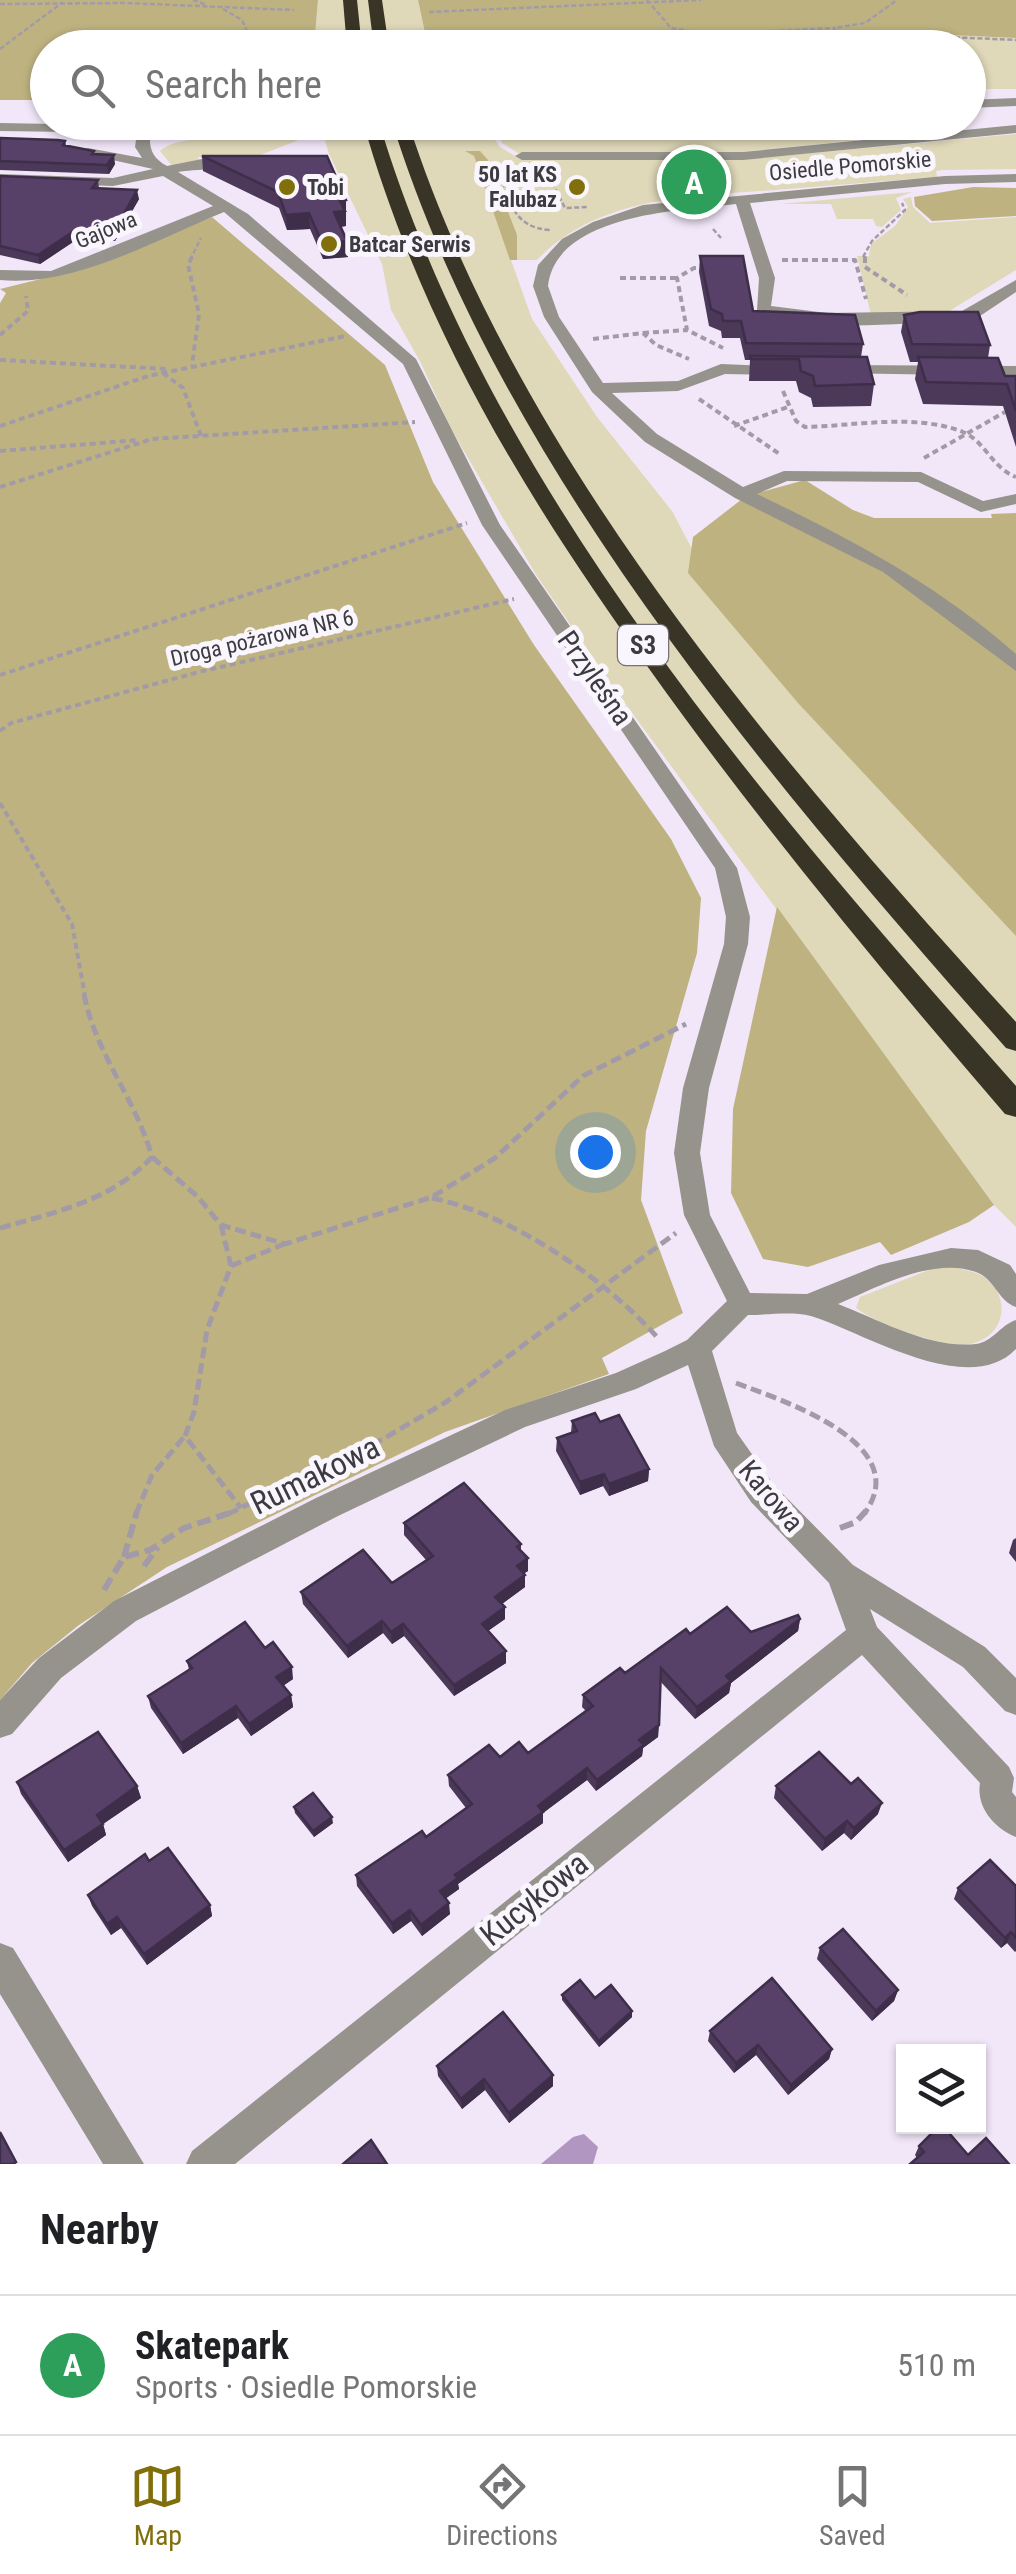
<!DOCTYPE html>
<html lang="en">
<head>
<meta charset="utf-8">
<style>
	body { margin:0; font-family:"Roboto Condensed",sans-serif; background:#f6f6f6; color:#202124 }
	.controls { position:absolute; right:30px; bottom:30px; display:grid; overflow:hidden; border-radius:0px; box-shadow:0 2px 8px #0004 }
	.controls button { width:90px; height:90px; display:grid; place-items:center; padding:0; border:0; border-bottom:2px solid #e0e0e0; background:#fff; color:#202124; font:50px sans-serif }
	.you { position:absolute; left:595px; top:1152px; width:35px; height:35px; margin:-25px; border:8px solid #fff; border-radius:50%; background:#1a73e8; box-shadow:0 0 0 15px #1a73e833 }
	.badge { display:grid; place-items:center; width:65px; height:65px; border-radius:50%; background:#816f0c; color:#fff; font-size:32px; font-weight:700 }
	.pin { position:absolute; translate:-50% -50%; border:5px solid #fff; box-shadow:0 2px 10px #0006 }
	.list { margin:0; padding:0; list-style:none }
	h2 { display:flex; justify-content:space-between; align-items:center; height:130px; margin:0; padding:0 40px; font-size:42px }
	h2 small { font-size:32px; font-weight:400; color:#757577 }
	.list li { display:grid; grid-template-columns:65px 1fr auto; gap:30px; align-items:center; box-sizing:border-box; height:140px; padding:0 40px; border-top:2px solid #e0e0e0 }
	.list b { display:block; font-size:38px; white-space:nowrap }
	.list p { margin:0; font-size:32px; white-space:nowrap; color:#757577 }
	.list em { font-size:32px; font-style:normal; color:#757577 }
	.icon { flex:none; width:55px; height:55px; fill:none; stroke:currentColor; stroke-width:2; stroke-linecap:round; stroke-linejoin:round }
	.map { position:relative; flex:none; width:1016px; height:2164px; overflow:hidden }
	.search { position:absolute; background:#fff; box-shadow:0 2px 8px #0004; left:30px; right:30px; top:30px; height:110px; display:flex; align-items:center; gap:25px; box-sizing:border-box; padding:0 35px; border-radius:55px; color:#757577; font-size:38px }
	.sheet { height:270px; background:#fff }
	nav { display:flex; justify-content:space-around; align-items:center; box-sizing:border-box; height:140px; border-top:2px solid #e0e0e0; background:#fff; font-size:28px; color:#757577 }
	nav a { display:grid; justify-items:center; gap:5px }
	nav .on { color:#816f0c }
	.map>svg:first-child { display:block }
	.green { fill:#dfd8b9 }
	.forest { fill:#beb380 }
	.water { fill:#b196c2 }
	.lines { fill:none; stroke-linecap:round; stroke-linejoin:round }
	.path-far3 { stroke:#a29ba7; stroke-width:2.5; stroke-dasharray:5 2.5; stroke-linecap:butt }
	.path-far2 { stroke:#a29ba7; stroke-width:4; stroke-dasharray:6 4; stroke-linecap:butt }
	.path-far1 { stroke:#a29ba7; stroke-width:5; stroke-dasharray:11 5; stroke-linecap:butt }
	.path { stroke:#a29ba7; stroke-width:6; stroke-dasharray:14 6; stroke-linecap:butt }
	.minor { fill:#95938c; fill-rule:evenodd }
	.highway { fill:#383526; fill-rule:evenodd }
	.minor-bridge { stroke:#95938c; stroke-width:14 }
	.wall { fill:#4c3859 }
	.shaded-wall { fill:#3e2e49 }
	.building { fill:#584168; stroke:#3e2e49; stroke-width:2.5 }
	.poi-dot { fill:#816f0c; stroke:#faf6fd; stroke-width:4 }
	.labels { text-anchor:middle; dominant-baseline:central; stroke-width:10; stroke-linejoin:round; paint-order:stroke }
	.far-street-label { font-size:22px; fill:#3d3a40; stroke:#faf6fd }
	.far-poi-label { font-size:22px; font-weight:bold; fill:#3d3a40; stroke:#faf6fd; text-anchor:start }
	.shield { fill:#faf6fd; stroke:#767279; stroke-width:2.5 }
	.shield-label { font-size:25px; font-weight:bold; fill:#3d3a40 }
	.street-label { font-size:28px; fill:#3d3a40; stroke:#faf6fd }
	.near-street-label { font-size:32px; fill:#3d3a40; stroke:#faf6fd }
</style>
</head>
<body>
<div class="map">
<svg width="1016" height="2164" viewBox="0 0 1016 2164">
	<rect width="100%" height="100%" fill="#f1e7f8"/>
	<!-- green -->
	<path class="green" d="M318,0h100l10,47 -114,1z
		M840,30l176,8v51h-47l-1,-41 -127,-1z
		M887,122l35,1 7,10 -218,22 -193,-2 -16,-10 -4,-9z
		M320,123h130l4,12h38l8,12 20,12h228l268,-25v35l-74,1 -6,1 1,6c-54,4 -108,9 -162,13 -84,6 -176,6 -238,70h-20v-25l-43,-79 58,163 65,98 75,94 20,38 324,373v305l-22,-22 -381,-518 -78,-114 -85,-146 -29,-64 -30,-53 -9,-46 -53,-110z
		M241,138h63l-44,17 -62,2 1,3 -26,7 -13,-16c16,-15 58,-12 81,-13z
		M912,192l-16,6 5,12 -19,17 -6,-1 -3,-7h-36l-6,-15h-51z
		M911,197l2,10 17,16 86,-6v53l-70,43 -75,2 -14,-59h12l2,-12 24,-18 13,-19 -5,-8z
		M953,1267c12,3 27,5 36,14 22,21 14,54 -15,62 -25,8 -98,-19 -118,-35l4,-11 74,-29z"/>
	<!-- forest -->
	<path class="forest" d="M0,0h318l-4,47 -266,1 -1,52h-47z
		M418,0h598v38l-175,-8v18l-413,-1z
		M465,151h15l8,9 29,75v25h-7l-36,-104z
		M973,187l43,1v28l-84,5 -17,-15 -1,-9z
		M212,217l173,148 48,117 101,163 137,194 30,59 -4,55 -51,178 -5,69 42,113 -81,45 7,16 -164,58 -278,135 -88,58 -47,38 -32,37v-1397l6,-10 -6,-4 69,-17z
		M805,480l48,30 21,8h118l-1,-4 25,-1v423l-218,-233 -110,-130 5,-36 53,-41z
		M777,907l217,298 -25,17 -78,33 -11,-13 -72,25 -45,-8 -32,-66 2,-84z"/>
	<!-- water -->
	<path class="water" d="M584,2134l14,13 -5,17h-52l32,-27z"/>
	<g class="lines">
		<!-- path-far3 -->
		<path class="path-far3" d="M193,0l14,5
			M647,0l24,28 48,8
			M0,4l126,-1 168,7
			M223,9l19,11 5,11 -7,17
			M429,12l272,-12
			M835,32l181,8
			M923,36v12
			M735,39l50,9
			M679,48l1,-4 94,-13 61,-3
			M835,48v-20l30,-5 32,-23
			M0,49l63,-47
			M713,126l127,-4
			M509,166l-9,4c8,31 14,58 50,60
			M549,176l16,32 24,-1
			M713,229l8,9
			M865,256v4
			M863,257l9,-16 33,-31 -3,-7
			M190,260l11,-22"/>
		<!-- path-far2 -->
		<path class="path-far2" d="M192,257l-4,8 11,49 -7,51
			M865,257v10l42,28
			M782,260h73l11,39
			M706,268h-12l-17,10 10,52 36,18
			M620,278h57
			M643,333l44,-3
			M0,335l28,-24 -2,-15
			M593,339l50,-6 13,12 33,14
			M0,360l167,9
			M163,373l20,15 18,48
			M783,391l13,30 9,6c49,-1 110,-14 158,5 22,9 29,36 53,45
			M699,399l82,56
			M0,426l148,-50 197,-40
			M734,426l54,-19
			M0,451l139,-11
			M924,458l81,-46
			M0,487l152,-48 263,-17
			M0,675l467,-152
			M0,731l11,-8 188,-51 315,-73
			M0,803l72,121 13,72"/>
		<!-- path-far1 -->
		<path class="path-far1" d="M84,994c11,59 52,105 68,163
			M152,1157l46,40 23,28 64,19 147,-47 63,-39 88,-82 103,-52
			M432,1198c80,17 171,79 225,139
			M221,1225l10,41 -24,64 -13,82 -9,24 56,72
			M0,1228c56,-16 111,-27 152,-71
			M231,1266l53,-22
			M736,1383c48,18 180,61 128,131
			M136,1514l16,-39 33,-39
			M228,1514l155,-75 63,-37 230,-169"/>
		<!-- path -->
		<path class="path" d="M840,1528l16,-6 10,-11
			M124,1557l13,-46
			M144,1566l14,-19
			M104,1590l20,-33 26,-7 34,-22 52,-17"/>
		<!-- minor -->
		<path class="minor" d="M1016,98v8l-48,2v-8z
			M558,122h141l-6,4 -237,8 -7,-4 7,-4z
			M0,123l322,6 2,3 -7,4 -167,-3c-1,17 3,25 17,33l40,-8 31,2 2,3c-13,7 -45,6 -62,9l70,42 168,145 84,166 237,343 13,49 -2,27 -39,144 -9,65 10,62 40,78 57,1 72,-29 72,-17 27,2 32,15 6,9v33c-18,-6 -21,-28 -40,-35 -43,-16 -100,16 -138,32 42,16 91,45 138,40 17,-2 24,-19 40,-24v29c-48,50 -153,-17 -205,-33 -20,-5 -42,-1 -63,-1l-36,36 25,82 36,51 80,81 132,82 31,31v37l-11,-4 -42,-44 -93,-58 7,18 132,140 5,11 -2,14 4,5v40c-22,-9 -40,-30 -36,-54l-118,-128 -627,509h-49l6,-13 654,-521 -17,-47 -78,-81 -37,-56 -26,-81 -52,24 -111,38 -187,89 -202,105 -75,57 -49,56 -12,4v-38l39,-42 75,-57 202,-103 189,-88 111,-37 49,-22 22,-11 40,-39 -43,-86 -10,-62 9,-65 41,-144 2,-27 -11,-49 -233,-343 -79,-161 -179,-152c-69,28 -149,75 -224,68v-10l51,1 162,-65 -50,-30 -50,10 -113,-4v-8l113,4 40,-9 -81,-18 16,-3 54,10 -7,-11 2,-14 -137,-2z
			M1016,125v8l-273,27h-221l-7,-4 7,-4h221z
			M1016,174v8l-71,2 -195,19 25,75 -4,28 56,7 135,-2 54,-31v12l-36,24 -18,5c-65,1 -143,14 -205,-10l2,-33 -23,-74c-54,6 -180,10 -188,82l11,31 44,66 75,-2 43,-17 69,3 2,3 -8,5 -59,-1 -47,17 -66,2 45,41 86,53 41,-16 137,1 62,29 33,-7v10l-35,8 -63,-30 -131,-1 -30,13c96,46 178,89 259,160v17l-133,-99 -148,-74 -90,-56 -53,-50 -48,-75 -11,-31 5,-21 24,-26 31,-17 50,-17 302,-29z
			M839,365l177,1v10l-183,-3 -2,-3z
			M0,1943l13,5 131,216h-41l-103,-170z"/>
		<!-- highway -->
		<path class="highway" d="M343,0h14l5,48h-15z
			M368,0h14l7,48h-15z
			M363,122h16c109,364 389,684 637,964v31l-11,-3c-124,-144 -245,-290 -355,-444 -124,-172 -228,-342 -287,-548z
			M392,122h16c109,338 373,641 608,900v29l-10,-3c-234,-265 -508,-584 -614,-926z"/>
		<!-- minor-bridge -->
		<path class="minor-bridge" d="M317,132l139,-2"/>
	</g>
	<!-- wall -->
	<path class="wall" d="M0,138l65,3 1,4 28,9 21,10 -6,10 -109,-4z
		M202,156l144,60v10l-5,1 6,14 1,16 -25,2 -13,-30 -23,1 -8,-22 -76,-37z
		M0,176l98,4 1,8 40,11 -24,42 -39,-1 -36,24 -40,-9z
		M700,256l53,55 110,33 -2,13 13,27 -3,22 -58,1 -2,-9 -12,-6 -3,-11h-47l1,-21h-5l-5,-22h-18l-1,-7 -12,-5 -10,-54z
		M904,315l86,30 -2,13 17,18h11v71l-13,-41 -80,-2 -8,-25 3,-17h-8l-9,-30z
		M572,1421l28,1 49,47 -1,12 -39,15 -6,-10 -23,9 -24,-44 1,-13 14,-5z
		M404,1523l117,21v7l7,7v13l-4,2 1,2v12l-23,17 3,15 -17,12 18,32 -52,33 -50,-60 -12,8 -9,-11 -35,25 -45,-54 -2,-12 91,-9 34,-23 -22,-25z
		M1016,1538v24l-7,-9 4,-13z
		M800,1619l-2,12 -67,52 -2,10 -34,26 -35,-38 -2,56 -15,11 -1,8 -46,35 -9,-11 -44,33v10l-85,61 1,5 -13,9 4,16 -28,22 -11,-15 -18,13 -36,-48 -1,-11 70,-38 40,-29 -17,-22 -1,-11 52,-18 28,-4 58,-42 -4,-4 1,-12 42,-22 65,-39 61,-2z
		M265,1648l28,31 -10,7 8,9 2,12 -42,29 -13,-18 -55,36 -32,-46 -3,-12 41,-26 -2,-9z
		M17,1782l120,4 4,12 -38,26 3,11 -38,27 -47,-68z
		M776,1786l102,28 -27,26 -7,-7 -22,18 -48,-53z
		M294,1807l39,16 -19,14 -19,-24z
		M149,1861l61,44 2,11 -65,49 -26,-37 -10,7 -19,-29 -4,-11z
		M1016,1886v65l-1,1 -8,-9 -6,5 -47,-49 4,-11z
		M820,1948l78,42 -4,11 -22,20 -55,-62z
		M562,1995l33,3 37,13v6l-33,30 -37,-47z
		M710,2031l122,18 -3,10 -41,36 -32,-40 -22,18 -26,-32z
		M437,2066l116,20 -44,37 -24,-33 -23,19 -24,-33z
		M919,2146l49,9 -51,3 -2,-3z"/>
	<!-- shaded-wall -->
	<path class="shaded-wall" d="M114,155l1,9 -6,10 -2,-9z
		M137,190l2,9 -24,42 -1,-9z
		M346,200v26l-11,1 -1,-15 6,-11z
		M309,213l1,16 -23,1 -1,-15z
		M74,231l2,9 -36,24 -2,-9z
		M347,241l1,16 -25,2 -1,-16z
		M649,1469l-1,12 -39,15v-12z
		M604,1474l-1,12 -23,9v-13z
		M528,1558v13l-11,7v-12z
		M525,1575v12l-30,22v-12z
		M505,1607v12l-23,16v-11z
		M800,1619l-2,12 -67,52 -2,10 -34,26 2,-12 29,-31z
		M382,1621l1,12 -35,25 -1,-12z
		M403,1624l1,12 -12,8 -1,-12z
		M506,1651v12l-52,33v-11z
		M292,1667l1,12 -15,10 -2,-12z
		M291,1695l2,12 -42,29 -2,-12z
		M236,1706l2,12 -55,36 -2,-11z
		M659,1725l-1,12 -15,11 -1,8 -46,35 1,-11 42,-40z
		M587,1768v12l-44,33v10l-85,61 1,5 -18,13 -1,-11 15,-16 83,-69z
		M137,1786l4,12 -38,26 3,11 -38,27 -4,-12 33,-35z
		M882,1803l-4,11 -27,26 3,-12z
		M332,1817l1,6 -19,14 -1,-6z
		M847,1821l-3,12 -22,18 3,-12z
		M449,1903l1,11 -28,22 -1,-11z
		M210,1905l2,11 -65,49 -3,-11z
		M410,1910l1,11 -18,13 -1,-11z
		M117,1917l4,11 -10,7 -4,-11z
		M1011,1932l-4,11 -6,5 4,-10z
		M898,1990l-4,11 -22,20 4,-10z
		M632,2011v6l-33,30v-6z
		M758,2045l-2,10 -22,18 2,-10z
		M832,2049l-3,10 -41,36 3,-10z
		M553,2075v11l-44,37v-10z
		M484,2079l1,11 -23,19 -1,-10z"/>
	<!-- building -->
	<path class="building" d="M0,138l58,2 7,1 -2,4 31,6 -2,3 22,1 -7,10 -107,-4z
		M202,156h125l19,44 -6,1 5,10 -11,1 13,29 -25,2 -13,-30 -23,2 -8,-23z
		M0,176l98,4 -6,8 45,2 -23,42 -40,-1 -36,24 -38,-9z
		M700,256h43l10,55 102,4 8,29 -117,-1 -5,-22h-18l-1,-7 -11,-5z
		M920,312h58l12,33 -78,-1 -8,-29z
		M750,356l117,1 7,27 -59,2 -2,-10 -12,-5 -2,-12h-48z
		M918,357l80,1 7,18h11v35l-9,-27 -81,-2z
		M595,1413l5,9 19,-7 30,54 -40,15 -5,-10 -24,8 -23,-44 20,-7 -5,-10z
		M464,1483l57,61 -4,3 11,11 -11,8 8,9 -30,22 10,10 -23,17 24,27 -52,34 -51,-61 -12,8 -9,-11 -35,25 -46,-54 62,-42 29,33 41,-27 -29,-33z
		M727,1607l24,25 47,-17 2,4 -74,57 5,5 -34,26 -36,-39 -2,57 -20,15 5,5 -47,35 -10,-12 -49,38 5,6 -88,63 3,3 -18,13 9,12 -28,22 -11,-15 -18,13 -36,-48 66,-44 4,6 46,-33 -24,-29 41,-30 11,12 19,-15 9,11 65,-47 -10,-11 37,-27 5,5 61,-44 4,5z
		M245,1622l20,26 8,-6 19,25 -16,10 15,18 -42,29 -13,-18 -55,37 -33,-47 44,-28 -5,-7z
		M98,1732l39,54 -40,29 6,9 -39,26 -47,-68z
		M819,1752l32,32 7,-6 24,25 -28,25 -7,-7 -22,18 -49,-53z
		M313,1793l19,24 -19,14 -19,-24z
		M168,1848l42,57 -66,49 -27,-37 -10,7 -19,-29 57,-41 4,7z
		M990,1860l26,26v52l-5,-6 -6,6 -47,-50z
		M843,1929l55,61 -22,21 -56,-63z
		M772,1978l60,71 -41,36 -33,-40 -22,18 -26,-32z
		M580,1980l15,18 16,-13 21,26 -33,30 -37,-46z
		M503,2012l50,63 -44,38 -25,-34 -23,20 -24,-33z
		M939,2126h4l25,29 18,-17 23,26h-99l14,-12 -5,-6z
		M0,2132l16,30 -3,2h-13z
		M371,2140l16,24h-44z"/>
	<!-- markers -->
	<g class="poi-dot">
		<circle cx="287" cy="187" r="10"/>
		<circle cx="577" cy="187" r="10"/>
		<circle cx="329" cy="244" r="10"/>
	</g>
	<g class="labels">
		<!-- far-street labels -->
		<g class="far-street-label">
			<text transform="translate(850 166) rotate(-5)">Osiedle Pomorskie</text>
			<text transform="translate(106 230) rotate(-22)">Gajowa</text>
			<text transform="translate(262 638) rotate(-13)">Droga pożarowa NR 6</text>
		</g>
		<!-- far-poi labels -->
		<g class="far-poi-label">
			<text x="557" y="174" text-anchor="end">50 lat KS<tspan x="557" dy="25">Falubaz</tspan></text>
			<text x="307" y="187">Tobi</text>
			<text x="349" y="244">Batcar Serwis</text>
		</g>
		<!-- shield labels -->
		<rect class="shield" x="618" y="625" width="50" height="40" rx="8"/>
		<g class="shield-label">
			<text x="643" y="645">S3</text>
		</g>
		<!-- street labels -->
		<g class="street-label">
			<text transform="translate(595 678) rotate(55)">Przyleśna</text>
			<text transform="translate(771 1496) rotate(50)">Karowa</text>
		</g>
		<!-- near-street labels -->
		<g class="near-street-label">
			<text transform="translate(315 1475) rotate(-26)">Rumakowa</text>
			<text transform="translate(534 1899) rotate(-39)">Kucykowa</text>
		</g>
	</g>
</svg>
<div class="controls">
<button><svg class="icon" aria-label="layers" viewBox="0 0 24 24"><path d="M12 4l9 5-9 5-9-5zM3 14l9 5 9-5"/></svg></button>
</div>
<div class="you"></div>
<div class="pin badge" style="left:694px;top:182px;background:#2e9e5b">A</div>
<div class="search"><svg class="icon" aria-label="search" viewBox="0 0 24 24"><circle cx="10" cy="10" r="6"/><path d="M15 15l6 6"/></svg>Search here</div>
</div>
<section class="sheet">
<h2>Nearby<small></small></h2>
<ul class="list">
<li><span class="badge" style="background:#2e9e5b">A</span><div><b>Skatepark</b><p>Sports · Osiedle Pomorskie</p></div><em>510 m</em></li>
</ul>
</section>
<nav>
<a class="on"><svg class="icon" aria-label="map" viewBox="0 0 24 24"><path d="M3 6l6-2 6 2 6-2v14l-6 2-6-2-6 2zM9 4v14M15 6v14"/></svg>Map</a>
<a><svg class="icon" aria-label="directions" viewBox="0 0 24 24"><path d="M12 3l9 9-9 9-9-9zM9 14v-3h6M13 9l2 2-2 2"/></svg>Directions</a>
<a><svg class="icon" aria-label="saved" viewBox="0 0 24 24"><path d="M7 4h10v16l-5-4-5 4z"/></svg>Saved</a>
</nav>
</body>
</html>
